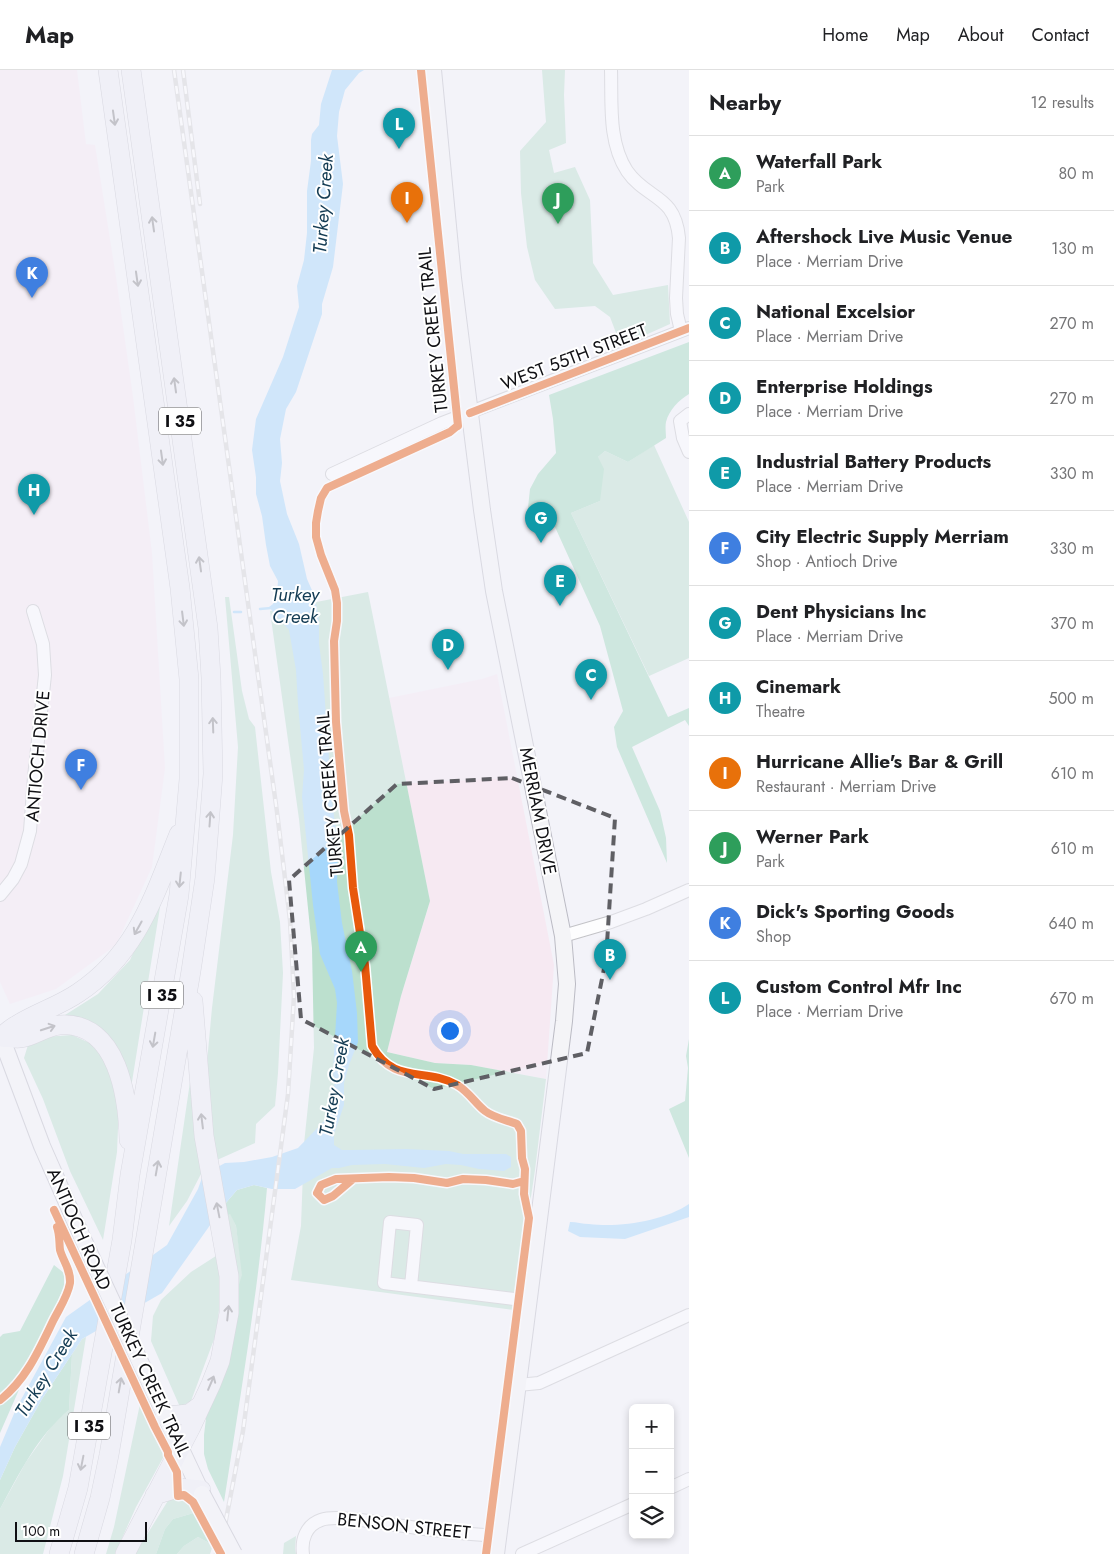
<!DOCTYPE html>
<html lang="en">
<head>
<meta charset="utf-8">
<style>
	body { margin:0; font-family:Jost,sans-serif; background:#f6f6f6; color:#202124 }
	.controls { position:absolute; right:15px; bottom:15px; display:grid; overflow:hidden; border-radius:8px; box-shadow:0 2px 8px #0003 }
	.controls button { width:45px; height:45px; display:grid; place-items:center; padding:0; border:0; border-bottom:1px solid #e0e0e0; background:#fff; color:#202124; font:25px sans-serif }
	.scale { position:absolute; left:15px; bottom:12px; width:132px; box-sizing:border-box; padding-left:5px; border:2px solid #101014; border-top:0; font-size:14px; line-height:18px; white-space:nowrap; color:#101014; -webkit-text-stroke:4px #fff; paint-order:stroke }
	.you { position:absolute; left:449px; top:960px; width:18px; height:18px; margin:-12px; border:4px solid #fff; border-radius:50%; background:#1a73e8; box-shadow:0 0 0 8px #1a73e833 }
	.badge { display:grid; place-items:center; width:32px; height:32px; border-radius:50%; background:#db2777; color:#fff; font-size:16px; font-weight:700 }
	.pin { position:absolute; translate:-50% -41px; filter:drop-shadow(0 1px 2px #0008) }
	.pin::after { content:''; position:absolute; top:26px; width:18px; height:15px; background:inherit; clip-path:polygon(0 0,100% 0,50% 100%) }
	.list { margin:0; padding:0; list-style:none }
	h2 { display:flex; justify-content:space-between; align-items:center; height:65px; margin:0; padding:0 20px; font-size:21px }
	h2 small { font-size:16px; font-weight:400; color:#757577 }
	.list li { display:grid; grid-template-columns:32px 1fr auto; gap:15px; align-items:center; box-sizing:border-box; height:75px; padding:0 20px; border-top:1px solid #e0e0e0 }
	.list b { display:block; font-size:19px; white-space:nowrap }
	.list p { margin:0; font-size:16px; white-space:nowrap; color:#757577 }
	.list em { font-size:16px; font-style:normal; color:#757577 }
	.icon { flex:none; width:28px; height:28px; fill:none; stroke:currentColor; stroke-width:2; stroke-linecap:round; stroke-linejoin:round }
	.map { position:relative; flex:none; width:689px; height:1484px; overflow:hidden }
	header { display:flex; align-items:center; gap:30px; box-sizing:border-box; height:70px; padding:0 25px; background:#fff; border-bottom:1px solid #e0e0e0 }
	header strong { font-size:24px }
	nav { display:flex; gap:28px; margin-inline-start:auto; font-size:18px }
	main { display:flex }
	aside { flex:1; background:#fff }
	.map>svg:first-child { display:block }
	.commercial { fill:#f6e9f2 }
	.green { fill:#bce0ce }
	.forest { fill:#a2d9be }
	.water { fill:#a6d7fb }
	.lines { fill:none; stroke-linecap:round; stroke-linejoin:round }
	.stream { stroke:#a6d7fb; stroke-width:2.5 }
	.minor-casing { stroke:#c3c3c7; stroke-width:14 }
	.major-casing { stroke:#bbbbc4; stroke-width:18 }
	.highway-casing { stroke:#bbbbc4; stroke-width:20 }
	.minor { stroke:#fdfdfe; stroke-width:12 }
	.major { stroke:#f4f4f7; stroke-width:16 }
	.highway { stroke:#ededf3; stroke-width:19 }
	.rail-casing { stroke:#d4d4d5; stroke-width:4.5 }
	.rail { stroke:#fff; stroke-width:2.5; stroke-dasharray:8; stroke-linecap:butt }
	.major-bridge-casing { stroke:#bbbbc4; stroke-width:18; stroke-linecap:butt }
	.major-bridge { stroke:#f4f4f7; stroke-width:16 }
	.cycleway-casing { stroke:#fff; stroke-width:11 }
	.cycleway { stroke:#e8590c; stroke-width:8 }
	.oneway { stroke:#8a8a8f }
	.marked { fill:none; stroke:#5f5f64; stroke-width:4; stroke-dasharray:10 6; stroke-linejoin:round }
	.labels { text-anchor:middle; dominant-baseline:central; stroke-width:4; stroke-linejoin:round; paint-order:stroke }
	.shield { fill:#fff; stroke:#58585a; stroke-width:1 }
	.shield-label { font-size:16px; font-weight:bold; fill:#101014 }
	.street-label { font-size:18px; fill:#101014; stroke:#fff }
	.water-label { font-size:19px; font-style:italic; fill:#143c54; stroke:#fff }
</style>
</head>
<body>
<header>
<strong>Map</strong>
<nav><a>Home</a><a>Map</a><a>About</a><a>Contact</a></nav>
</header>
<main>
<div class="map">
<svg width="689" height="1484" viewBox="0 0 689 1484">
	<rect width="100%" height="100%" fill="#f3f3f9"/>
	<!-- commercial -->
	<path class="commercial" d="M0,0h77l9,74 9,1 21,132 17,120 19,156 13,215 -13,99 -36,78 -60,44 -46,15 -10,-22z
		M497,604l57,291 -8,114 -75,-14 -36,-2 -48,-11 14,-56 28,-91v-9l-40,-198 93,-19z"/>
	<!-- green -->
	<path class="green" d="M542,0h23l-1,25 2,48 -17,7 5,23 21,-6 15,33 3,63 20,32 55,-10 2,39 -49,22 -11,-29 -15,-11 -40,3 -20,-29 -8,-33 -6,-54 -1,-42 26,-29z
		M654,375l35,77v136l-40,18 -78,-163 29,-12 -2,-44 7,-6 23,11z
		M368,522l62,309 -29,95 -14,56 48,11 36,2 75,14 -11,91 -21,140 -223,-30 10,-54 3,-82 10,-96 -2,-100 -13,-129 -29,-208z
		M225,527h4l13,94 7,28 6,8 16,145 9,50 3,51 -5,100 -3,33 -19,18 -1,19 -38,17 -9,-54 -1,-44 5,-54 21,-173 5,-88z
		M161,831l-30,187 -11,-29 -54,-40 -1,-4 33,-21 32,-34 24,-53z
		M72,965l18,8 17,20 12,41 -2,48 -14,88 -33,-69 -27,-72 -19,-41 4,-13 16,-8z
		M190,1012l13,88 -16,31 -18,25z
		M230,1143l6,13 7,49 -5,12 -12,-71z
		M219,1184l3,32 -6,48 -25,67 -11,6 -29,-66 2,-25 8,-16 30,-28z
		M86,1267l-23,139 -20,78h-43v-45l26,-47 29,-41 14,-11 3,-56 10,-15z
		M140,1334l24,52 -28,51 -21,47h-9l8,-27z
		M172,1427l16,2 9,13 -24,7 -8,10 -9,25h-21l34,-55z
		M296,1466l-1,13 1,5h-13l1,-11z
		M198,1467l15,8 -3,9h-33l7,-8z"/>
	<!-- forest -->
	<path class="forest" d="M689,272v52c-10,6 -20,16 -23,28 -1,5 0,11 0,16l-38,24 -23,-11 -7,6 6,12 -4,32 -29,12 97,204 21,-9v18l-4,-6 -53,27 28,64 6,27 1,25 -50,-116 -3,-20 9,-16 -23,-85 -50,-110 -23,1 3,-28 8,-15 18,-21 -3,-34 -4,-24z
		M689,969v119l-20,-49 16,-8 3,-33 -2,-12z
		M254,1115l13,3c-9,105 -27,209 -43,314l-16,-33 -4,-15v-19l3,-25 17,-37 8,-27 6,-31v-28l4,-12 -6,-49 -6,-12 -4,2 -1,-12 12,-14z
		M54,1195l10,8v14l-64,146v-96l3,-3 17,-3z
		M72,1284l-3,56c-31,25 -50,64 -69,99v-29l15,-33 27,-48z
		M197,1442l16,33 -15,-8 -14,9 -7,8h-21l9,-25 8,-10z"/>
	<!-- water -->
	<path class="water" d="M332,0h32l-5,3 -14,17 -6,22 -2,24 6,48 -10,83 -11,37v10l-26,78 -10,17 -6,30 2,24 -2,18 7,33 12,30 8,35 8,18 4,24v23l4,30 9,127 6,45 -1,36 5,41 10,48 5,42 1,29 -9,23 -5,18v22l-10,29v11l8,5h9l55,-1 43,2 14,3h43l5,3v10l-7,4 -25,-2 -18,-4 -15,-1 -22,4 -39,-4 -33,1 -13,3h-7l-37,21h-23l-18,-4 -17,5 -12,14 -63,89 -80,46 -40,60 -27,48 -15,33v-33l16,-38 50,-92 101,-72 31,-56 5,-14 22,-12 19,-1 28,-5 26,-9 30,-31 2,-13 5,-11 -2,-22 4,-68 -2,-14 -15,-35 -7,-49 -11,-108 2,-27 -6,-66 -2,-34 -7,-40 -20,-23 4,-3 4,-10 1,-13 -8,-15 -4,-21 -4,-29 -6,-22v-17l-4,-27 4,-31 27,-62 16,-50 -2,-21 7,-26 3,-27v-42l4,-30v-21l1,-6 7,-9 2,-21z
		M689,1134v13l-64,22 -45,-2 -12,-6 2,-9c7,0 12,2 19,2 30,4 75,-3 100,-20z"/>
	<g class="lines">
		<!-- stream -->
		<path class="stream" d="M260,539l11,-1
			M234,542h7"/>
		<defs>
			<path id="minor" d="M611,0c1,33 -3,72 16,101 20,29 48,23 52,67l-3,60 1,16 4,17
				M689,344l-9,7 3,17 6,14
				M332,404l110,-51 247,-95
				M0,825l13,-16 8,-15 9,-33 4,-54 11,-102 -2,-31 -10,-33
				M563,866l48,-14 35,-13 43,-19
				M411,1216l6,-61 -27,-3 -6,61 130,16h14
				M518,1315l21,-2 150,-68
				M670,1418l19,-9
				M303,1484c-2,-14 3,-29 18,-34 17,-6 62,4 83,6 31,5 63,8 95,10
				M522,1484l111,-50"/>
			<path id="major" d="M433,0l20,208 29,232 12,81 69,345 4,48 -3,37c-23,178 -44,355 -68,533
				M0,964l42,112 40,91
				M163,1341l39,83"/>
			<path id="highway" d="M1,967c5,-4 10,-9 16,-12 19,-12 42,-19 61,-32 59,-39 76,-97 101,-159
				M1,967c6,0 14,2 20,1 13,-2 25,-12 39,-13 58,-4 68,73 69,115
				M165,1346l24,-2 12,-9
				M155,1425l23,-7 23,2
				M59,1484l19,-66 44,-248 8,-65 49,-280 10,-116v-100l-9,-91 -72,-518
				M84,1484l16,-56 9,-43 82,-484 14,-93 8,-104 -2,-96 -3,-50 -77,-558
				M125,1484l66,-127 20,-43 9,-23 9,-48v-37l-25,-140 -11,-135"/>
		</defs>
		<!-- minor casing -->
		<use href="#minor" class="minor-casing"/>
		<!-- major casing -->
		<use href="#major" class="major-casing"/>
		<!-- highway casing -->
		<use href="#highway" class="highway-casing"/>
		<!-- minor -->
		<use href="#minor" class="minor"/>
		<!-- major -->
		<use href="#major" class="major"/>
		<!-- highway -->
		<use href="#highway" class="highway"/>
		<defs>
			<path id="rail" d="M174,0l103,742 13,108 4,76 -6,98 -45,337 -19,99 -8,24
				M183,0l17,134"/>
		</defs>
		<!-- rail casing -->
		<use href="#rail" class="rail-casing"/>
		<!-- rail -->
		<use href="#rail" class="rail"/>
		<defs>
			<path id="major-bridge" d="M82,1167l81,174
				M202,1424l32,60"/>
		</defs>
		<!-- major-bridge casing -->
		<use href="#major-bridge" class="major-bridge-casing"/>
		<!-- major-bridge -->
		<use href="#major-bridge" class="major-bridge"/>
		<defs>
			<path id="cycleway" d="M421,0l37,356 -2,1 -6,5 -123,56 -6,10 -3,13 -2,12v14l5,18 14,35 2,13v18l-3,20 2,81 8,89 5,24 4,53 12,77 7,81c22,39 53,21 85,39 11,6 18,18 28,26 9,7 22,9 32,13l4,7 1,27 3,11 -1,25 5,24 -43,336
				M470,343l219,-85
				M353,1109l-20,17 -9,4 -7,-7 4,-8 15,-6 53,-2 25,1 33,5 16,-4 23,1 27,4 11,-3
				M54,1140l101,217 13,25v3l9,17 1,24 6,-1 9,7 28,52
				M0,1330c26,-20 39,-50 53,-79 6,-12 15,-25 17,-38 1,-13 -7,-22 -10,-33 -1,-8 0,-15 -3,-23"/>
		</defs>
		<!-- cycleway casing -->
		<use href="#cycleway" class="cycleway-casing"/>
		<!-- cycleway -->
		<use href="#cycleway" class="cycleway"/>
	</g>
	<!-- one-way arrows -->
	<defs><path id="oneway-shaft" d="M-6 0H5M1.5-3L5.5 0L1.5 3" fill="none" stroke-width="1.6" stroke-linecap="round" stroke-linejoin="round" transform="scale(1.25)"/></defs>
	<g class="oneway">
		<use href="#oneway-shaft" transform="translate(114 48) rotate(82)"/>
		<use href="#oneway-shaft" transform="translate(153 154) rotate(-98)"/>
		<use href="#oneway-shaft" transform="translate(137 209) rotate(82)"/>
		<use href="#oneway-shaft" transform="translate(175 315) rotate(-98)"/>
		<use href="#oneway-shaft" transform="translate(162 388) rotate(82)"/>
		<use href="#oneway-shaft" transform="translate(200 494) rotate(-98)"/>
		<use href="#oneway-shaft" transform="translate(183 549) rotate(83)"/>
		<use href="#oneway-shaft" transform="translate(213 655) rotate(-92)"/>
		<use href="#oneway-shaft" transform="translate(210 749) rotate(-86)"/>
		<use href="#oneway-shaft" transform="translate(180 810) rotate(96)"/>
		<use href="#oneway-shaft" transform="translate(138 858) rotate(119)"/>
		<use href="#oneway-shaft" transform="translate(48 958) rotate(-18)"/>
		<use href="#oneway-shaft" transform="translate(154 970) rotate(100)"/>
		<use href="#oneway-shaft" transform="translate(202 1051) rotate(-97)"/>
		<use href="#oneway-shaft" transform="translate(157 1098) rotate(-80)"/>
		<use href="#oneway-shaft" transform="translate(218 1140) rotate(-101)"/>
		<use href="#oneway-shaft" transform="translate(228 1243) rotate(-84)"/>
		<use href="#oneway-shaft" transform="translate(211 1313) rotate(-67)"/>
		<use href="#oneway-shaft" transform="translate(120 1315) rotate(-80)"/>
		<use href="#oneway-shaft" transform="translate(82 1393) rotate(101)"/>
	</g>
	<!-- marked area -->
	<path d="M0 0H689V1484H0ZM512,708l103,40 -9,141 -19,94 -153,36 -133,-70 -12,-139 108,-96z" fill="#f3f3f9" fill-opacity=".55" fill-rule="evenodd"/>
	<path class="marked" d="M512,708l103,40 -9,141 -19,94 -153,36 -133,-70 -12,-139 108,-96z"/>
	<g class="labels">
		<!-- shield labels -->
		<g class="shield">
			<rect x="159" y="337.5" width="42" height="27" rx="4"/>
			<rect x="141" y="911.5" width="42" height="27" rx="4"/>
			<rect x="68" y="1342.5" width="42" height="27" rx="4"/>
		</g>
		<g class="shield-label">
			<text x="180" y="351">I 35</text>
			<text x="162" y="925">I 35</text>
			<text x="89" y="1356">I 35</text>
		</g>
		<!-- street labels -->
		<g class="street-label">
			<text transform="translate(433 260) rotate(-96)">TURKEY CREEK TRAIL</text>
			<text transform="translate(574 287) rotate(-21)">WEST 55TH STREET</text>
			<text transform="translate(38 686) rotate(-85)">ANTIOCH DRIVE</text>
			<text transform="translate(330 724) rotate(-95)">TURKEY CREEK TRAIL</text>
			<text transform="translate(538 741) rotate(79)">MERRIAM DRIVE</text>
			<text transform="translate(79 1159) rotate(66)">ANTIOCH ROAD</text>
			<text transform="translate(150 1310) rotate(65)">TURKEY CREEK TRAIL</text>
			<text transform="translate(404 1456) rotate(6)">BENSON STREET</text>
		</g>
		<!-- water labels -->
		<g class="water-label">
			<text transform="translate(323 134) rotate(-86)">Turkey Creek</text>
			<text x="295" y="524">Turkey<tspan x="295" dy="22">Creek</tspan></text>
			<text transform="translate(334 1017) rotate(-80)">Turkey Creek</text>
			<text transform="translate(46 1303) rotate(-58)">Turkey Creek</text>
		</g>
	</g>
</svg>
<div class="controls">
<button>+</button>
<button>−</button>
<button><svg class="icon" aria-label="layers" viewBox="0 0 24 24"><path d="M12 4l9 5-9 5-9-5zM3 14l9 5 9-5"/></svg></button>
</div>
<div class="scale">100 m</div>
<div class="you"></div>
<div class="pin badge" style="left:361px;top:902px;background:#2e9e5b">A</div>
<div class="pin badge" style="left:610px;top:910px;background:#0f9aa8">B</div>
<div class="pin badge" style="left:591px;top:630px;background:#0f9aa8">C</div>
<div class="pin badge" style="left:448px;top:600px;background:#0f9aa8">D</div>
<div class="pin badge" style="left:560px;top:536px;background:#0f9aa8">E</div>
<div class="pin badge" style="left:81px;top:720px;background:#3f7fe0">F</div>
<div class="pin badge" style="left:541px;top:473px;background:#0f9aa8">G</div>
<div class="pin badge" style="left:34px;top:445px;background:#0f9aa8">H</div>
<div class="pin badge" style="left:407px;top:153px;background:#e8710a">I</div>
<div class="pin badge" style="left:558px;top:154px;background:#2e9e5b">J</div>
<div class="pin badge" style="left:32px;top:228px;background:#3f7fe0">K</div>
<div class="pin badge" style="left:399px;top:79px;background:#0f9aa8">L</div>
</div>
<aside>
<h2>Nearby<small>12 results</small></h2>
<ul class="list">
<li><span class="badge" style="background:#2e9e5b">A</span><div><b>Waterfall Park</b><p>Park</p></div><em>80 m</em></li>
<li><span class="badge" style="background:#0f9aa8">B</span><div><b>Aftershock Live Music Venue</b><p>Place · Merriam Drive</p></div><em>130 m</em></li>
<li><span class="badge" style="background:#0f9aa8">C</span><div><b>National Excelsior</b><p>Place · Merriam Drive</p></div><em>270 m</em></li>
<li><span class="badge" style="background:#0f9aa8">D</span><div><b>Enterprise Holdings</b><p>Place · Merriam Drive</p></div><em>270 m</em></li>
<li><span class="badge" style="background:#0f9aa8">E</span><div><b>Industrial Battery Products</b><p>Place · Merriam Drive</p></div><em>330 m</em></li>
<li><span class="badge" style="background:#3f7fe0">F</span><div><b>City Electric Supply Merriam</b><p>Shop · Antioch Drive</p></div><em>330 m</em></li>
<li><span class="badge" style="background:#0f9aa8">G</span><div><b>Dent Physicians Inc</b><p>Place · Merriam Drive</p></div><em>370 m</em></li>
<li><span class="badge" style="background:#0f9aa8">H</span><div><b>Cinemark</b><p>Theatre</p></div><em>500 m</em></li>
<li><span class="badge" style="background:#e8710a">I</span><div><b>Hurricane Allie's Bar &amp; Grill</b><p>Restaurant · Merriam Drive</p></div><em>610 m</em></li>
<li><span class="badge" style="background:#2e9e5b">J</span><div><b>Werner Park</b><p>Park</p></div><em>610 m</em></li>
<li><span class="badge" style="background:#3f7fe0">K</span><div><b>Dick's Sporting Goods</b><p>Shop</p></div><em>640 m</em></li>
<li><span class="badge" style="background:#0f9aa8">L</span><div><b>Custom Control Mfr Inc</b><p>Place · Merriam Drive</p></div><em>670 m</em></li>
</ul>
</aside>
</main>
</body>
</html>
